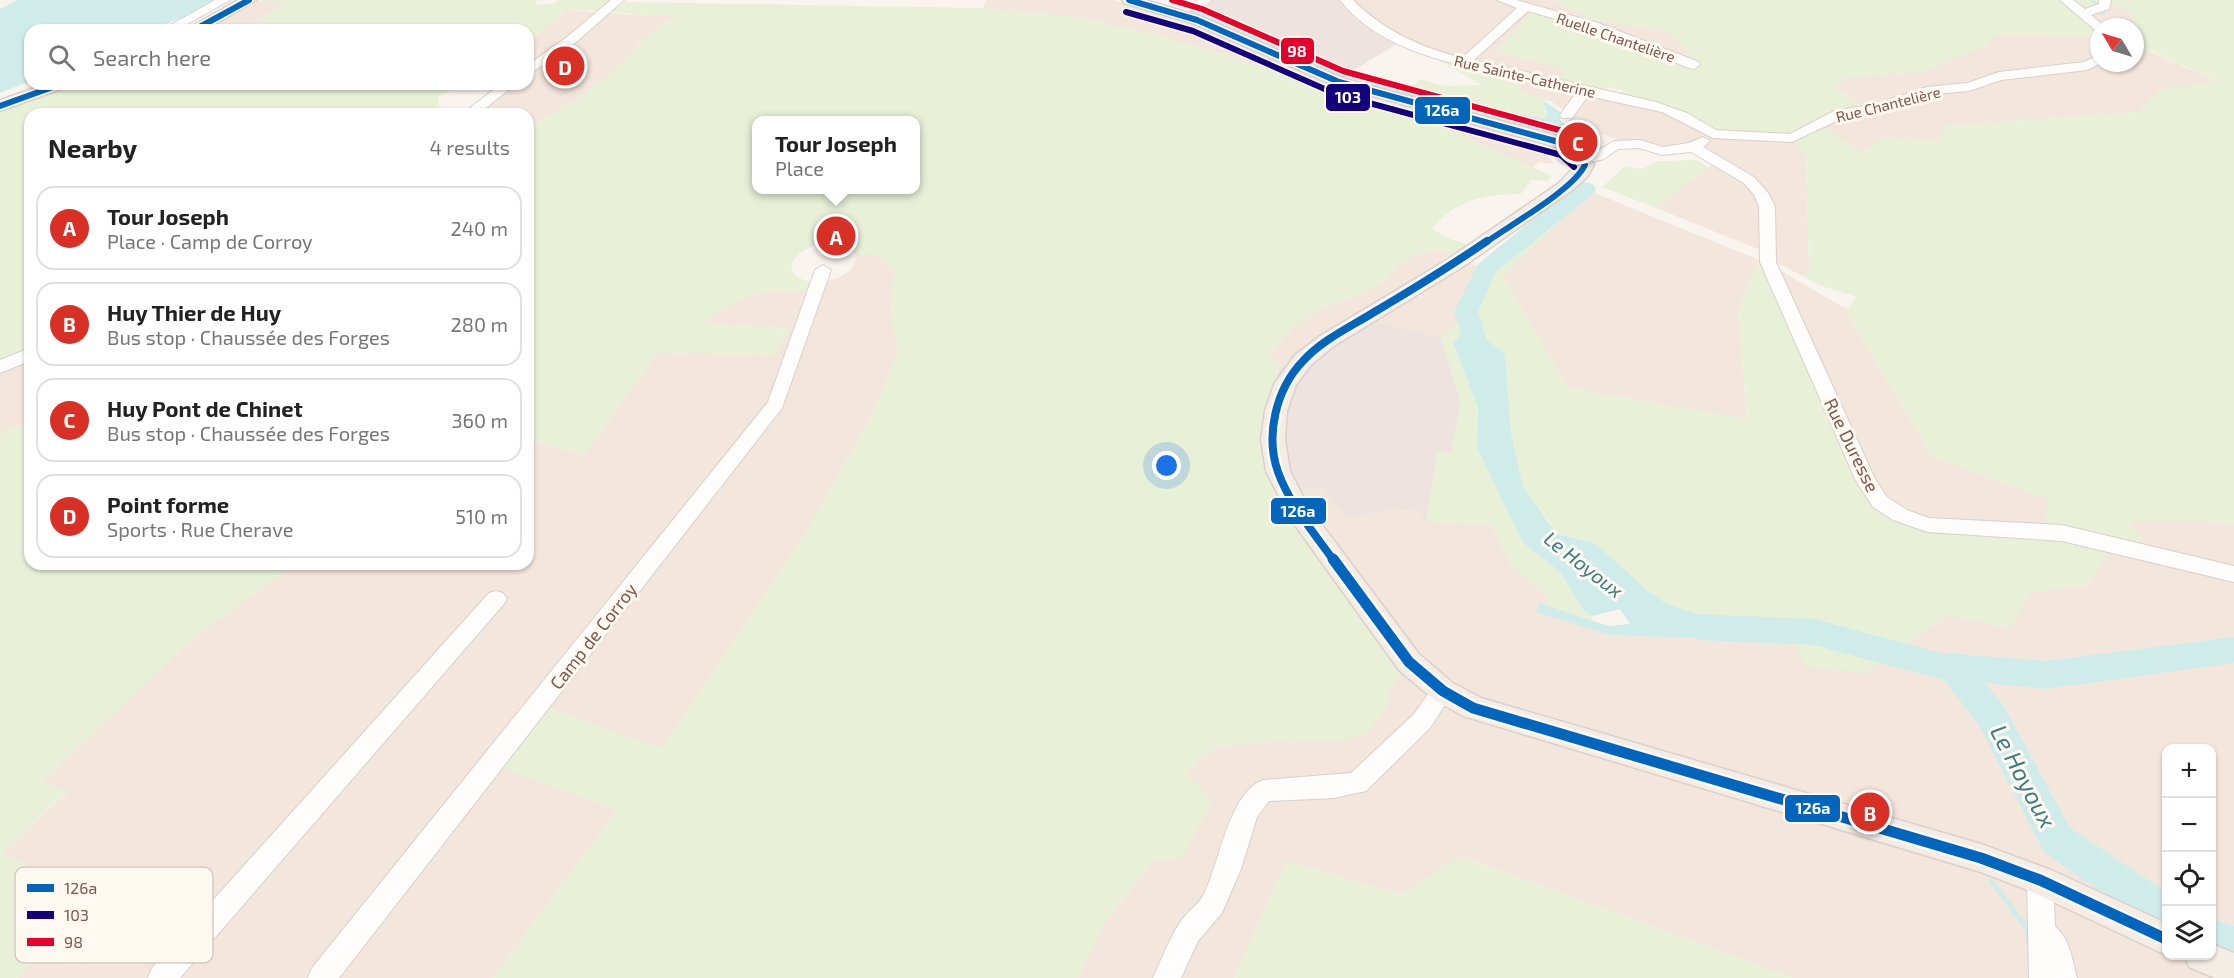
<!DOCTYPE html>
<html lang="en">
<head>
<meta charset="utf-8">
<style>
	body { margin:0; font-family:"Exo 2",sans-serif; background:#f6f6f6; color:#222 }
	.controls { position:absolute; right:18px; bottom:18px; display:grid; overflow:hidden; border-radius:12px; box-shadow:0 2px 4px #0004 }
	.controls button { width:54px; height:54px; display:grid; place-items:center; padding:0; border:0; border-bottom:2px solid #e0e0e0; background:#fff; color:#222; font:30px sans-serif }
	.compass { position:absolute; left:2090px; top:18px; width:54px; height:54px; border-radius:50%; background:#fff; box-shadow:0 2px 4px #0004; rotate:308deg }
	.you { position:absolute; left:1167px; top:466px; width:21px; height:21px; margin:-15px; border:4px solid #fff; border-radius:50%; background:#1a73e8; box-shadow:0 0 0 9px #1a73e833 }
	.badge { display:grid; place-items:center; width:39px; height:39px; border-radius:50%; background:#d93025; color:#fff; font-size:20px; font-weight:700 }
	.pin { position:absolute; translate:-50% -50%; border:3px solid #fff; box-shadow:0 2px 6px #0006 }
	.popup { position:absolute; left:752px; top:116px; width:168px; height:78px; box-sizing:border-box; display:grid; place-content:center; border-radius:12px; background:#fff; filter:drop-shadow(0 2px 4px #0005); font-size:20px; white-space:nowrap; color:#767676 }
	.popup b { font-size:22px; color:#222 }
	.popup::after { content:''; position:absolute; left:50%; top:100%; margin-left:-12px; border:12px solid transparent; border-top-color:#fff }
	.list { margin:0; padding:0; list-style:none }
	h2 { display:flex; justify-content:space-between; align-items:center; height:78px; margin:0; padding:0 24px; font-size:26px }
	h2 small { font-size:20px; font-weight:400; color:#767676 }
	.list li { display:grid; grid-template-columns:39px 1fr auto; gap:18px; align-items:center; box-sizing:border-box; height:84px; margin:0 12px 12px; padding:0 12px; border:2px solid #e0e0e0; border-radius:18px }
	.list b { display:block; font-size:22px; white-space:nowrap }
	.list p { margin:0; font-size:20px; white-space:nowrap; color:#767676 }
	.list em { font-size:20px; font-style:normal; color:#767676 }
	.icon { flex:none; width:33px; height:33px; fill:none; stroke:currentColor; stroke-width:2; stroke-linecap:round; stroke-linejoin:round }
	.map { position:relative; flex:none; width:2234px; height:978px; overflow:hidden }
	.search { position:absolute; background:#fff; box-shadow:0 2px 4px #0004; left:24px; top:24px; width:510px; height:66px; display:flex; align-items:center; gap:15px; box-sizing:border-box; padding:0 21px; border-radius:18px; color:#767676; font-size:22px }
	.panel { position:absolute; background:#fff; box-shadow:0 2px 4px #0004; left:24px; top:108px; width:510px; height:462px; border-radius:18px }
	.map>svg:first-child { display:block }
	.residential { fill:#f3e6dc; fill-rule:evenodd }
	.industrial { fill:#ede4df }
	.green { fill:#e8f1d8; fill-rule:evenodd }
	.water { fill:#cfeceb }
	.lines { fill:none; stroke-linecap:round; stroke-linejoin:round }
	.stream-far1 { stroke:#cfeceb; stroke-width:3 }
	.stream { stroke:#cfeceb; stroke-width:5 }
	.river { fill:#cfeceb; fill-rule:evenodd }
	.minor-casing { stroke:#d9d0ca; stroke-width:2 }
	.major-casing { stroke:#dbd0ca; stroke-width:3 }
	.minor { fill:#fefdfc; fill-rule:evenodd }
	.major { fill:#f4ede6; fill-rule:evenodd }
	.bus-1-far2-casing { stroke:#fff9f2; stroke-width:9 }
	.bus-1-far1-casing { stroke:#fff9f2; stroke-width:13 }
	.bus-1-casing { stroke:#fff9f2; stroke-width:16 }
	.bus-2-casing { stroke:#fff9f2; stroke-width:9 }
	.bus-3-casing { stroke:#fff9f2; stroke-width:9 }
	.bus-1-far2 { stroke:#0065bd; stroke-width:6 }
	.bus-1-far1 { stroke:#0065bd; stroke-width:8 }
	.bus-1 { stroke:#0065bd; stroke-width:11 }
	.bus-2 { stroke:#13007c; stroke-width:6 }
	.bus-3 { stroke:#e4002b; stroke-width:6 }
	.labels { text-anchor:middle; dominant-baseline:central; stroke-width:6; stroke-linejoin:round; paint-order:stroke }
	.far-street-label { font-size:15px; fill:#7c574a; stroke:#fff9f2 }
	.street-label { font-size:18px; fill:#7c574a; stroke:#fff9f2 }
	.water-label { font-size:20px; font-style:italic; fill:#3c7d82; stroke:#fff9f2 }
	.near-water-label { font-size:24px; font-style:italic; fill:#3c7d82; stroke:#fff9f2 }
	.key { fill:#fff9f2; stroke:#d8c8c0; stroke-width:1.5 }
	.key-label { font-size:16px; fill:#7c574a }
	.line-badge { stroke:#fff9f2; stroke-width:2 }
	.badge-label { font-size:16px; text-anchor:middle; font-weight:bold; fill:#fff }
</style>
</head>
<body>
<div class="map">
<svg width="2234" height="978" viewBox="0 0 2234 978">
	<rect width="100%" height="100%" fill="#faf4ee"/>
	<!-- residential -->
	<path class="residential" d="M986,0h128l81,24 97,44 55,21 -7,5 -122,-41 -62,-18 -81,-18 -92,-9z
		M1346,0h205l45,20 69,11 27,22 -126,16 -6,11 91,23 62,31 79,4 14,17 3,116 -6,5 -40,-20v-5l-107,-43 60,-47 -23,-14 -31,4 -80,-22 -10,-13 -23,-16 -30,-9 5,-15 -118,-32z
		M250,1h40l-50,29h-41z
		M2105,6l14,1 11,4 5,16h-36l-17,-13z
		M567,10l82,6 28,-1 -44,32 4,3 -57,48 -52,29v-13h-59l40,-30h19v-41z
		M2135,27l6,20 77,35 -59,8 -20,22 -194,14 -5,15 -55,-4 -23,16 -44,-29 48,-15 -31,-22 9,-10 78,-5 72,-37 105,2v26h36z
		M1453,116l56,14 22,11 15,12 8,11 -15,-2 -7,6 -89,-40z
		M1590,191l169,69 -21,51 9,108 -179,-31 -66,-113z
		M1442,249l10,8 34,12 -28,56 -17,12 -77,-18 -61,41 -23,7 -11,-12 26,-30 28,-18 37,-12 25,-15 13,-15 23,-13z
		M855,254l23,1 17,17 -4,38 7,43 -24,58 -64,115 -149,224 -122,-46 -46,60 124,46 -124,168h-476l67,-67 -30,-15 15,-14 -68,-28 66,-62 -26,-10 156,-147 98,-71h233v-125l56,16 73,-102 117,2 16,-26 -88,-6 29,-20 33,-12 45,1 13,-10 16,-4 12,-7 6,-11z
		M1769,264l77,45 3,8 84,140 115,42 -2,34 -118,-8 -48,-23z
		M30,354v66l-30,14v-67z
		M1324,488l24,29 48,-7 23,1 7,11 65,2 22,44 39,32 58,35 181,4 74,34 83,-58 61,13 22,-36 57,-7 29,-47 29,7 -18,-23h82l24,2v454h-441l-333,-122 -58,39 -116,-34 -52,117h-156l26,-54 50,-64 58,-58 -26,-30 28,-25 69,-6 52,1 51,-34 4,-19 12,-17 32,31 35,16 524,157 46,4 -23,-24 -540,-158 -42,-33 -33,-32 -106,-142zM2166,748h46v208h-46z"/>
	<!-- industrial -->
	<path class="industrial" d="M1210,0h131l16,20 40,24 -51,31 -82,-33 -51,-27 -17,-6z
		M1364,319l77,18 20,66 -10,51 -13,-2 -12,70 -7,-11 -23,-1 -48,7 -25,-29 -28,3 -14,6 -16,-27 -4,-30 3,-30 16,-43 23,-7z"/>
	<!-- green -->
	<path class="green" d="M252,0h285l-1,5 20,-2 2,-3h54l-13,11 -32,-1 -39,33v-13h-288l49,-28z
		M1551,0h683v524l-24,-2h-82l19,24 -30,-8 -29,47 -56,7 -23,36 -61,-13 -83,58 -59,-6 -15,-28 -93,-12 -53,-39 -50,-45 -38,-10 -34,-47 -12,-53 -6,-79 -52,-10 25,64 -1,40 46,95 37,29 24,39 8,5 1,5 -54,-18 13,-3 -39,-32 -22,-44 -65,-2 12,-70 13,2 10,-51 -20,-66 17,-12 28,-56 45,-36 20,-2 -49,44 66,113 179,31 -9,-108 21,-51 10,4 97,217 34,34 146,17 1,-33 -114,-42 -84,-140 -3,-8 11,-12 -35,-11 -19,-10 6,-5 -3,-115 -14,-18 -74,-8 -47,-25 -5,3 -48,-12 5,-6 -15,-3 -9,7 -40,-14 7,-11 -70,-17 38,-43 141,47 17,-3 -27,-22 -70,-11zM2105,6l14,1 11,4 11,35 76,35 -58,9 -20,22 -194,14 -5,15 -55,-4 -23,16 -43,-29 47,-14 -31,-23 9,-9 78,-6 66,-27 6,-10 105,2v-10l-17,-13z
		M625,2l358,6 92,9 81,18 62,18 122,41 7,-5 47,15 59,12 -9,12 108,48 -5,5 -16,-1 -10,14c-37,0 -65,6 -89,35l20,11 21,5 -21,12 -10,-8 -21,3 -23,13 -13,15 -25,15 -37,12 -28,18 -26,29 11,13 -16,43 -3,30 4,30 25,43 112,159 -12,17 -4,19 -19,25 -32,9 -52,-1 -69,6 -28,25 26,30 -30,56 -28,2 -50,64 -26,54h-585l124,-168 -125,-46 47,-60 122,45 149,-223 64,-115 24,-58 -7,-43 4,-38 -17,-17c-7,0 -18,1 -24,-2 -11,-5 -18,-10 -31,-9 -28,3 -49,32 -10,38l-4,10 -45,-1 -33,12 -28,20 88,6 -17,27 -117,-3 -73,102 -56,-16v-312l52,-29 57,-48 -5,-2 44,-32h-27l-38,-4zM756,121h160v69h-160z
		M1431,56l93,19 -5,16 30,9 -6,3 4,14 -3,5 -136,-32 12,-11 25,7 37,-1z
		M68,84l14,2 7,-2h371l-21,13 -1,8 13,7 -12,2h-409v240l-30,13v-258z
		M1697,160l11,7 -52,41 -54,-21 22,-20 18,2 16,-8z
		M30,420v144h265l-98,71 -156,147 26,9 -66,63 68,28 -15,14 30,15 -67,67h-17v-544z
		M1459,856l334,122h-559l52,-117 116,34z"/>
	<!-- water -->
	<path class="water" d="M18,0h196l-17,11 -44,19h-123v51l-30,12v-84z
		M1196,9l17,6 51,27 82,33 -5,3 -151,-65z
		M1356,77l187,44 4,-9 -4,-9 3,-1 17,12 -12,17 -153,-36 -49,-15z
		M1572,116l15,4 -3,4 7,2 -8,13 -23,-5z
		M1470,326l35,28 6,79 12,53 33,47 39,10 50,45 53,39 4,11 -92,-3 -74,-23 3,-9 70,23 21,-2 -10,-15 -28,7 -8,-5 -24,-39 -37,-29 -46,-95 1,-40 -25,-65z"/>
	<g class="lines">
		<!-- stream-far1 -->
		<path class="stream-far1" d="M2092,0l12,14
			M1555,116l13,14"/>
		<!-- stream -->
		<path class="stream" d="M1992,882l35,46 2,15"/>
		<!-- river -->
		<path class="river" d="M1308,57l89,28 3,4 -3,4 -7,2 -89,-28 -2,-4 2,-4z
			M1516,113c19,5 66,10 77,26l-3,4 -7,2 -20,-9 -54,-13 -3,-4 3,-4z
			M1585,182l8,2 3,5 -3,5 -97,78 -18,40 16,50 -4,6 -9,2 -9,-2 -18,-56 24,-48 99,-80z
			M1660,602l38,12 116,5 127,34 105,8 188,-24v26l-188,26 -61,-6 18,22 67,123 96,64v38l-37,-18 -85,-60 -65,-127 -35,-45 -130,-35 -116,-5 -49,-17 -5,-9 5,-9z
			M2212,918l22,9v39l-25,-10h3z"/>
		<defs>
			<path id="minor" d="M215,0h15l-53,30h-15z
				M611,0h13l-49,43 -47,32v-10l39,-28z
				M1198,0h14l-13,11h-8v-6z
				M1340,0h13c31,31 67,47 109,58l55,-50 -20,-8h19l82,23 101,39 1,3 -6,4 -5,-1 -99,-39 -62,-18 -54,49 182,42 31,11 29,17 74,4 44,-23 46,-8 47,-16 40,-4 32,-11 85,-10 15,-7v8h2l-14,7 -86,10 -32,11 -35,3 -47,16 -44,8 -51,24 -79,-4 -51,-26 -74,-16 -16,22h-10l-2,-3 16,-22c-21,-5 -41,-11 -62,-16 -61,-14 -132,-24 -174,-77z
				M2060,0h13l12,9 14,-5v-4h12l-2,9 -18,6 14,12h-6v4l-4,-1z
				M501,84h15l-38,30h-16z
				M1703,137l7,4 -7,6 51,30 14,16 7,13 1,56 99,217 12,18 20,13 22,8 133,7 172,41v16l-172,-41 -134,-9 -35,-12 -20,-13 -17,-26 -96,-219 -1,-56 -5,-11 -10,-12 -53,-31 -29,3 -23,-7 -21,1 -14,10 -21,5h-18l-7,-4 7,-4 29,-3 20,-12 26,-1 23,7 26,-4z
				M823,265l8,5 -49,138 -443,570h-31l4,-10 456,-566 47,-132z
				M30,348v13l-30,12v-13z
				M496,591l7,2 4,6 -4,6 -323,373h-32l4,-10 337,-375z
				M1443,682l8,2 3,7 -24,37 -64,63 -32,7 -65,3 -12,16 -16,52 -19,44 -24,28 -17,37h-28c8,-18 16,-38 26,-54 7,-12 21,-20 26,-32 15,-31 24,-99 58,-112l88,-7 63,-59 21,-30z
				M2040,868l9,3 4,9 2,46c15,14 17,32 22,52h-48l-2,-98 4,-9z"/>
			<path id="major" d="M238,0h18l-51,30h-19z
				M1122,0h23l57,17 143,62 227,61 10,7 12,18 -7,12 -16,14 -110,77 -127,78 -23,19 -15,20 -9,26 -2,29 5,31 18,35 111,148 34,29 28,15 500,146 70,26 115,53v32l-136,-64 -49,-19 -518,-156 -30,-17 -34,-29 -110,-153 -23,-46 -5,-31 4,-29 9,-27 21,-29 25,-19 127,-76 112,-77 17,-18 -7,-11 -9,-6 -227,-63 -141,-62 -68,-20z
				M46,84h23l-2,3 -67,24v-11z
				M2212,944l22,9v25h-19l-26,-11 -4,-11h27z"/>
		</defs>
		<!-- minor casing -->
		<use href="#minor" class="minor-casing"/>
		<!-- major casing -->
		<use href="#major" class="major-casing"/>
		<!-- minor -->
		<use href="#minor" class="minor"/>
		<!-- major -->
		<use href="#major" class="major"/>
		<defs>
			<path id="bus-1-far2" d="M1129,0l68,20 142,62 227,62 10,7 9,14c-12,25 -75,60 -100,78
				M194,30l55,-30
				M0,106l61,-22"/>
			<path id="bus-1-far1" d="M1334,561c-20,-28 -44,-56 -56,-89 -13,-37 -2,-83 25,-111 18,-20 45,-33 68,-47 39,-23 78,-47 116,-73"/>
			<path id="bus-1" d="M1333,559l76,103 34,29 30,17 508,150 59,22 126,59"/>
			<path id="bus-2" d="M1126,12l67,19 143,63 225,61 13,12"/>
			<path id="bus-3" d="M1172,0l30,9 141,62 227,62 14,9 8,11"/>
		</defs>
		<!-- bus-1-far2 casing -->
		<use href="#bus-1-far2" class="bus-1-far2-casing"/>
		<!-- bus-1-far1 casing -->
		<use href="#bus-1-far1" class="bus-1-far1-casing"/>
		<!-- bus-1 casing -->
		<use href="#bus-1" class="bus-1-casing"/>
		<!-- bus-2 casing -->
		<use href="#bus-2" class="bus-2-casing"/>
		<!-- bus-3 casing -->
		<use href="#bus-3" class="bus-3-casing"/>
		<!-- bus-1-far2 -->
		<use href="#bus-1-far2" class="bus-1-far2"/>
		<!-- bus-1-far1 -->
		<use href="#bus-1-far1" class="bus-1-far1"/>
		<!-- bus-1 -->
		<use href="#bus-1" class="bus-1"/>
		<!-- bus-2 -->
		<use href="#bus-2" class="bus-2"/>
		<!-- bus-3 -->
		<use href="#bus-3" class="bus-3"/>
	</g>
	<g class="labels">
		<!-- far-street labels -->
		<g class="far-street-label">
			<text transform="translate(1616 37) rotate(19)">Ruelle Chantelière</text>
			<text transform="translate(1525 76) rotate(13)">Rue Sainte-Catherine</text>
			<text transform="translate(1888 104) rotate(-14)">Rue Chantelière</text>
		</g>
		<!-- street labels -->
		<g class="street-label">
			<text transform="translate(1852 445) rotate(64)">Rue Duresse</text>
			<text transform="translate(593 636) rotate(-52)">Camp de Corroy</text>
		</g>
		<!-- water labels -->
		<g class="water-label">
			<text transform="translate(1584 564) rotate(38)">Le Hoyoux</text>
		</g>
		<!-- near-water labels -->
		<g class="near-water-label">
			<text transform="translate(2024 776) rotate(62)">Le Hoyoux</text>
		</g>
	</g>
	<!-- legend -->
	<rect x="15" y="867" width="198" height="96" rx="9" class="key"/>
	<rect x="27" y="884" width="27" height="8" fill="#0065bd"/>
	<rect x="27" y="911" width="27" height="8" fill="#13007c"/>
	<rect x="27" y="938" width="27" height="8" fill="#e4002b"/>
	<g class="key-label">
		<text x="64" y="894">126a</text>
		<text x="64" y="921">103</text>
		<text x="64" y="948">98</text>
	</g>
	<g class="line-badge">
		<rect x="1280" y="37" width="35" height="28" rx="6" fill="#e4002b"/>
		<rect x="1325" y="83" width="46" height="29" rx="6" fill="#13007c"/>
		<rect x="1414" y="96" width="57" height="29" rx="6" fill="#0065bd"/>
		<rect x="1270" y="497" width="57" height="28" rx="6" fill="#0065bd"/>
		<rect x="1784" y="794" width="57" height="29" rx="6" fill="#0065bd"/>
	</g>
	<g class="badge-label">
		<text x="1297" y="57">98</text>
		<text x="1348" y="103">103</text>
		<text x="1442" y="116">126a</text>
		<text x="1298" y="517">126a</text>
		<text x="1813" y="814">126a</text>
	</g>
</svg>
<div class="controls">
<button>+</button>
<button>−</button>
<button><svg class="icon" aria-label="locate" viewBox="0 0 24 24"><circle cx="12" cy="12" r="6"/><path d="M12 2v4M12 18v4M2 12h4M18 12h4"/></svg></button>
<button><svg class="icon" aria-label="layers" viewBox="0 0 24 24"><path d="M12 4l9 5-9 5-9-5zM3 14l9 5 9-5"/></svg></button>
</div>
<svg class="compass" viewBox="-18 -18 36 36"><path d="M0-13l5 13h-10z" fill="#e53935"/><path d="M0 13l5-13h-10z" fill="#767676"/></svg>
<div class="you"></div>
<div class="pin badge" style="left:836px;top:236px">A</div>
<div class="popup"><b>Tour Joseph</b>Place</div>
<div class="pin badge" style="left:1870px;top:812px">B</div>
<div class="pin badge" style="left:1578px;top:142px">C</div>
<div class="pin badge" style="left:565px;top:66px">D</div>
<div class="search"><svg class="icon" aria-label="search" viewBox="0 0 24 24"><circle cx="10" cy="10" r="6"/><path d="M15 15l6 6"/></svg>Search here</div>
<section class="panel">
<h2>Nearby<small>4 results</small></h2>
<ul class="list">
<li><span class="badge">A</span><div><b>Tour Joseph</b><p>Place · Camp de Corroy</p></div><em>240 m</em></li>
<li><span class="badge">B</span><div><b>Huy Thier de Huy</b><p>Bus stop · Chaussée des Forges</p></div><em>280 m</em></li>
<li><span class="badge">C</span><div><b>Huy Pont de Chinet</b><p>Bus stop · Chaussée des Forges</p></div><em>360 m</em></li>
<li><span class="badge">D</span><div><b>Point forme</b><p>Sports · Rue Cherave</p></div><em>510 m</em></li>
</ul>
</section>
</div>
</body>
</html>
